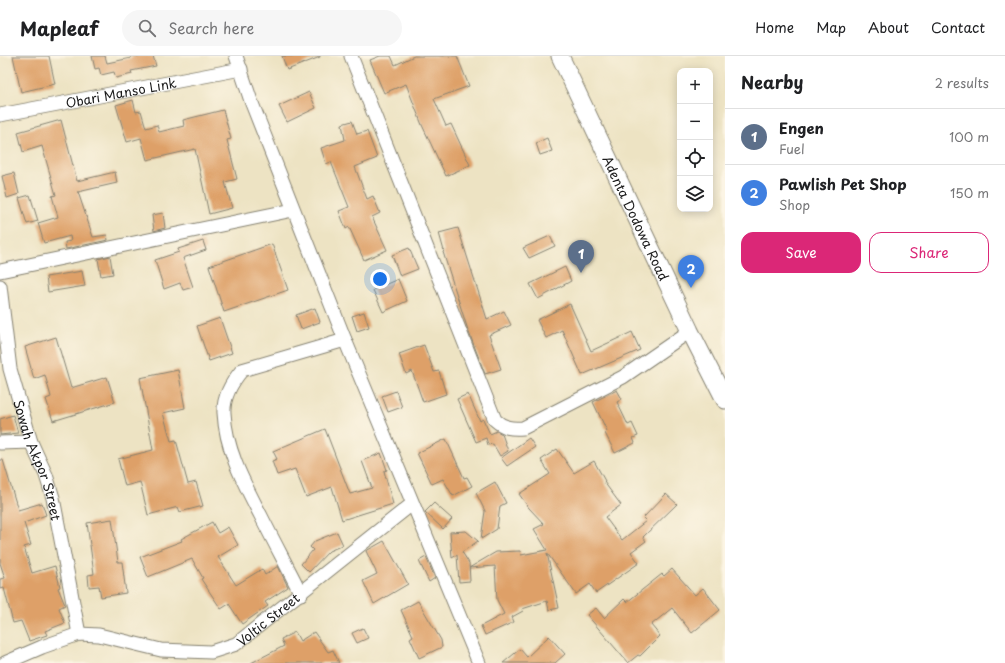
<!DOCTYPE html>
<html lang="en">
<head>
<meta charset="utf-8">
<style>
	body { margin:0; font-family:"Playpen Sans",sans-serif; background:#f6f6f6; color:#202124 }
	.controls { position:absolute; right:12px; top:12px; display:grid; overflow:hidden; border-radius:8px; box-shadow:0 2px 10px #0003 }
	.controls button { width:36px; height:36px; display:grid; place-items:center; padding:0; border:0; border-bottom:1px solid #e0e0e0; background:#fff; color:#202124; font:20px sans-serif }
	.you { position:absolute; left:380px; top:223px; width:14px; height:14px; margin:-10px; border:3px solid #fff; border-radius:50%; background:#1a73e8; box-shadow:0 0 0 6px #1a73e833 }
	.badge { display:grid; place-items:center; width:26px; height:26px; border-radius:50%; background:#db2777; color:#fff; font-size:13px; font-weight:700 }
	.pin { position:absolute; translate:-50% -33px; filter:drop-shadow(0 1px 2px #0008) }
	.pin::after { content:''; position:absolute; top:21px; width:14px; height:12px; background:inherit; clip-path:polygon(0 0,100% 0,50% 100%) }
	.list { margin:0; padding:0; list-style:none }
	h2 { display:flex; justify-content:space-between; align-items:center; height:52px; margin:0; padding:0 16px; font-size:17px }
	h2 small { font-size:13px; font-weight:400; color:#757577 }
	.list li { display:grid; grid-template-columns:26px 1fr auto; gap:12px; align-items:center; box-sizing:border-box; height:56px; padding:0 16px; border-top:1px solid #e0e0e0 }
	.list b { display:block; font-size:15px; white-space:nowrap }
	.list p { margin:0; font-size:13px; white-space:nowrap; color:#757577 }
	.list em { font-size:13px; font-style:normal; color:#757577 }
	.actions { display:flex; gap:8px; padding:12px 16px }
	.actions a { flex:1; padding:9px 0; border:1px solid #db2777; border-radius:12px; text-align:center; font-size:14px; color:#db2777 }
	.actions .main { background:#db2777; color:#fff }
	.icon { flex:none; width:22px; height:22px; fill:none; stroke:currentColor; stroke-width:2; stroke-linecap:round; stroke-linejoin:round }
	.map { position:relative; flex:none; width:725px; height:607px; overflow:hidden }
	header { display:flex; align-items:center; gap:24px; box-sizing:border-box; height:56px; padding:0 20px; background:#fff; border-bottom:1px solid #e0e0e0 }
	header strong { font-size:19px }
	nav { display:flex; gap:22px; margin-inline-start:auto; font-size:14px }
	.search { width:280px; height:36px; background:#f6f6f6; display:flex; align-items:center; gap:10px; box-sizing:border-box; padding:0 14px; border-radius:22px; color:#757577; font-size:15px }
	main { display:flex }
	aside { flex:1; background:#fff }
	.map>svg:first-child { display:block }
	.building { fill:#dea068 }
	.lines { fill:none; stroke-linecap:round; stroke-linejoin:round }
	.minor-casing { stroke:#848070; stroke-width:15 }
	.major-casing { stroke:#848070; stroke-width:19 }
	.minor { stroke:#fff; stroke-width:13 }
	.major { stroke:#fff; stroke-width:17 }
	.labels { text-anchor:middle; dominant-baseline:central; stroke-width:3; stroke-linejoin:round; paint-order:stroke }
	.street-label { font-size:13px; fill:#1c1c1c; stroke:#fcf5e5 }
</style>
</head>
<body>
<header>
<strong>Mapleaf</strong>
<div class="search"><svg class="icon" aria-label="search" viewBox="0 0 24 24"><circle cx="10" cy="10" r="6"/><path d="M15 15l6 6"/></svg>Search here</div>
<nav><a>Home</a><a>Map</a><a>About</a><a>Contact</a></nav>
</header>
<main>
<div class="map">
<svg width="725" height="607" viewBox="0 0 725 607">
	<rect width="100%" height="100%" fill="#fcf5e5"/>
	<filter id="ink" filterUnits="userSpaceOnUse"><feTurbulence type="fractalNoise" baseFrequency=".025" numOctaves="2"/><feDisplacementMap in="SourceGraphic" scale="8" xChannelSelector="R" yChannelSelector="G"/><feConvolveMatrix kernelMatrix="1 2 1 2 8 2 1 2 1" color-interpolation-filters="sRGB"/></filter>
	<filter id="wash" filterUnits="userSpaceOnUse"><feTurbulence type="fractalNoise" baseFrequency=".012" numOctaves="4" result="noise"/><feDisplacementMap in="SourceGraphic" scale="16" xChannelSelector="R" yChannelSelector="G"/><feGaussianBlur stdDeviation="0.9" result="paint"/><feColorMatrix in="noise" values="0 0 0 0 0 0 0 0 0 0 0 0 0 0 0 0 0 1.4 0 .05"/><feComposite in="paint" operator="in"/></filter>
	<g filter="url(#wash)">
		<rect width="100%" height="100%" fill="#ede3c3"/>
		<g id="blocks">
			<!-- building -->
			<path class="building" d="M13,0h36l6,28 -34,8z
				M92,0h13l2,7 24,-5v-2h22l3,10 -25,5 1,3 -16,4 -2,-6 -13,3 -2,-7 -4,1z
				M282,0h38v1l-33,13z
				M380,0h11l4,9 19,-9h43l12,30 -35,13 12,27 5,-2 19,41 -24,11 -24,-51 -16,-41 -22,9 -14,-33z
				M309,36l7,16 -29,14 -8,-16z
				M133,44l3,12 5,-1 5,17 11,-3 2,7 25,-6 -1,-6 40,-10 8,29 -4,1 10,39 -12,3 7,26 -23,6 -14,-65 -48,11 -6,-22 -14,4 -11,-37z
				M61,64l16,61 38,-9 2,11 -39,9 15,45 14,-2 1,5 -42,9 -1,-7 6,-1 -1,-5 -26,7 -6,-20 20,-6 -6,-21 4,-1 -14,-49 -19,6 -5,-20z
				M352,65l5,13 10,-3 10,27 -22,9 12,32 6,-3 7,17 -8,4 15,33 -23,10 -15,-33 -3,2 -7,-18 10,-4 -18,-45 -5,2 -5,-16 24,-8 -3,-16z
				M547,82l5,13 -12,4 -4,-12z
				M14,117l5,21 -12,4 -5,-22z
				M30,139l8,26 -11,3 -8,-26z
				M163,157l2,15 -11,3 -2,-16z
				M458,172l29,91 17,-8 7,14 -22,10 12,34 -16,5 -17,-44 -25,-78 1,-1 -5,-18z
				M550,180l5,10 -26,12 -6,-10z
				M203,185l3,9 -23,8 10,29 -10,3 -3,-7 -16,6 -9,-29 24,-8 -1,-3z
				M272,188l16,46 -64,22 -15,-46z
				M409,192l9,21 -18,7 -8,-21z
				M110,200l3,18 -12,2 -3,-17z
				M565,211l6,14 -33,18 -8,-15z
				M82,215l3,15 -37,6 -2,-15z
				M398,223l9,22 -24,11 -10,-22z
				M570,248l21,47 41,-19 8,18 -58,25 -20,-45 -16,8 -9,-18z
				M315,252l5,14 -19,7 -5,-14z
				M364,256l5,15 -12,4 -5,-15z
				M220,262l12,35 -23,8 -12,-35z
				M56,281l15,51 36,-11 8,25 -62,19 -7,-22 5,-2 -6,-22 -11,4 -9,-32z
				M424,289l10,27 5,-1 7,23 -23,8 -11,-31 -6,3 -7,-20z
				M178,314l7,38 -22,5 8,28 5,-1 12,44 8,-2 7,24 -23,6 -2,-5 -30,8 -8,-33 -15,4 -7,-27 35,-9 -13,-72z
				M617,334l5,9 -5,3 11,23 4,-2 6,13 -5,2 2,5 -20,10 -10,-20 2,-2 -14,-29z
				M396,335l6,16 -14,5 -6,-16z
				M468,338l12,27 3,-2 7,15 7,-3 5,3 6,17 -8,5 -7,-12 -5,1 -2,-7 -10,4 -19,-43z
				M13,359l5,18 -18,2v-16z
				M325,373l25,65 22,-6 -10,-27 19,-8 6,17 -3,1 9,33 -51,16 -10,-33 -26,10 -11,-28 -18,6 -5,-14 5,-2 -4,-8z
				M529,382l6,9 -28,19 -6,-8z
				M446,383l18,39 3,-1 5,9 -19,10 -10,-17 -11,5 -15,-31z
				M557,393l17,24 20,-12 11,20 -1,1 17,23 -16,12 17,23 24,-19 -3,-3 23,-24 11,10 -34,33 3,4 -15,11 8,11 -43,30 -6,-9 -14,10 -29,-41 12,55 -10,2 -2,-9 -25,8 1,2 -11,6 2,5 -29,13 -4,-9 23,-12 -7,-14 -2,-34 -26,2 27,-16 24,-1 1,4 26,-5 -13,-21 10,-5 -15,-16 -10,-14 31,-20 -9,-14z
				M0,404h3l15,50 24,-7 4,12 -22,8 7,22 -7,2 8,26 23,-7 5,21 -2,1 7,17 -6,3 6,15 -20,8 2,4 -18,6 -8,-20 -8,2 -9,-35 -4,1v-10l5,-1 -5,-15z
				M495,426l11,21 -6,3 -3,23 -16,10 4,-28 -9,-18z
				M434,447l18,16 -9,10 -18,-17z
				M112,463l6,43h4l4,31 -25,4 -2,-11 -10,1 -1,-12 6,-1 -7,-51z
				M212,466l6,11 10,-6 10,18 -20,12 18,28 26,-16 3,6 13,-9 10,21 -23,15 3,4 -26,18 -13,-20 -8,5 -20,-30 2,-1 -11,-19 -44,18 -8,-20 42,-16 -1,-2z
				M466,475l12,10 -16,11 7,11 1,18 -11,1 -2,-27 -5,3 -2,-26z
				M337,476l6,13 -14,6 -20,21 -8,-8 12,-14 -3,-3 5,-6z
				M384,485l24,43 -34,20 -11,-23 14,-7 -11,-23z
				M426,501l9,21 -6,4 -10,-21z
				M672,513l23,26 8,-7 17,22 -28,23 -20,-25 -21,17 9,11 -20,20 -2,-1 -10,8 -41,-48 9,-7 8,10 20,-19 3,3 35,-28 2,2z
				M418,545l23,39 1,7 -23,11 -9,-20 3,-2 -12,-26z
				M363,572l5,10 -11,5 -5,-10z
				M295,576l5,9 14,-9 14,20 5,-2 6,13h-88l33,-17 -3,-7z
				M549,580l16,18 -10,9h-52l17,-14 7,8z"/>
		</g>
	</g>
	<g filter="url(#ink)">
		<use href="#blocks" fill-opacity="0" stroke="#848070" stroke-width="1"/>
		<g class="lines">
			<defs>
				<g id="minor">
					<path d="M236,0l15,45 94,239 134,323"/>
					<path d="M351,0l144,364c9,8 16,9 28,8l100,-51 67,-46"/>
					<path id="s1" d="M0,59l241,-46"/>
					<path d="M0,215l293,-61"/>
					<path id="s2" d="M0,230l10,83 21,73 15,33 7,23 26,136"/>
					<path d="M0,387l31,-1"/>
					<path d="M301,538c-13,-26 -27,-52 -40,-78 -17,-33 -35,-65 -37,-103 -1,-16 8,-31 18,-43l103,-30"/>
					<path id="s3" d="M5,607l37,-16 37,-13 20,1 62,15 50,2 25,-8 176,-140"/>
				</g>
				<g id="major">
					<path id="s4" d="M560,0l130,275 35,69"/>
				</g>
			</defs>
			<!-- minor casing -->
			<use href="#minor" class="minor-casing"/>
			<!-- major casing -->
			<use href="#major" class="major-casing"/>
			<!-- minor -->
			<use href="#minor" class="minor"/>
			<!-- major -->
			<use href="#major" class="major"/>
		</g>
	</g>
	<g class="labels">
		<!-- street labels -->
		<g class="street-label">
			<text stroke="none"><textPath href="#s1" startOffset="123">Obari Manso Link</textPath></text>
			<text stroke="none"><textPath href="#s4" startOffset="179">Adenta Dodowa Road</textPath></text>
			<text stroke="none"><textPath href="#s2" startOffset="179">Sowah Akpor Street</textPath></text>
			<text stroke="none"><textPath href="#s3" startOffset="280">Voltic Street</textPath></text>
		</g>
	</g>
</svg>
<div class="controls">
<button>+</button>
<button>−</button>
<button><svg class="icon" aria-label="locate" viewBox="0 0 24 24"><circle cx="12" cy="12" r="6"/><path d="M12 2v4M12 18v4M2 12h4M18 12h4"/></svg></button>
<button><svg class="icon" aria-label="layers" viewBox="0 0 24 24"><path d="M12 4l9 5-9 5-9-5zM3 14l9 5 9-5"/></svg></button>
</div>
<div class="you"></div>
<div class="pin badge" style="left:581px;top:217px;background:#5c6f8a">1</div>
<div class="pin badge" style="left:691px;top:232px;background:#3f7fe0">2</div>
</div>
<aside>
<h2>Nearby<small>2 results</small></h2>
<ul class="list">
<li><span class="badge" style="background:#5c6f8a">1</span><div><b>Engen</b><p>Fuel</p></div><em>100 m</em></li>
<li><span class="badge" style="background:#3f7fe0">2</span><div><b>Pawlish Pet Shop</b><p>Shop</p></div><em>150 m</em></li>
</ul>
<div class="actions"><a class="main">Save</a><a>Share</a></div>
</aside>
</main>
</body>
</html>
